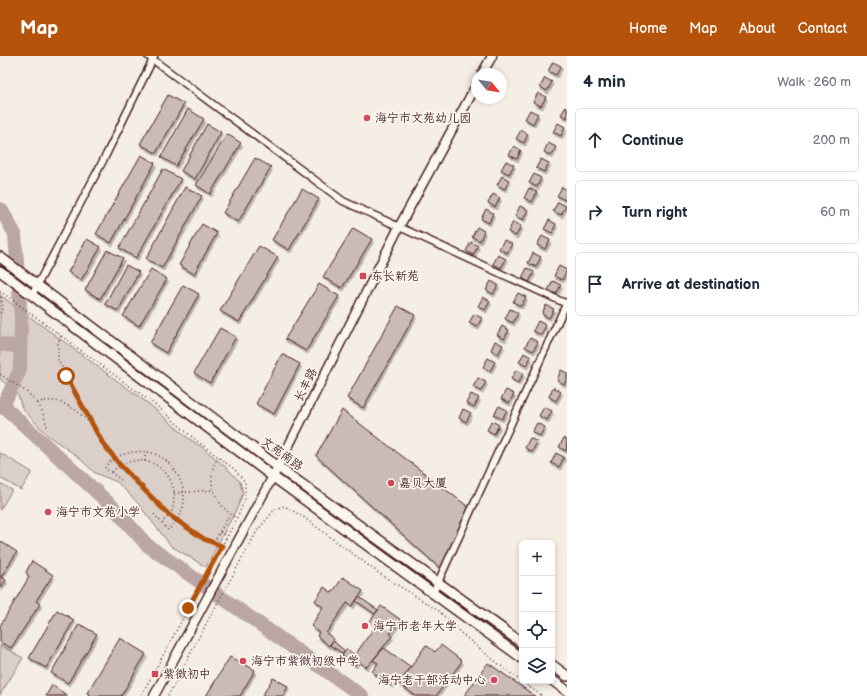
<!DOCTYPE html>
<html lang="en">
<head>
<meta charset="utf-8">
<style>
	body { margin:0; font-family:"Balsamiq Sans","LXGW WenKai TC",sans-serif; background:#f2f2f3; color:#1f2937 }
	.controls { position:absolute; right:12px; bottom:12px; display:grid; overflow:hidden; border-radius:6px; box-shadow:0 2px 6px #0003 }
	.controls button { width:36px; height:36px; display:grid; place-items:center; padding:0; border:0; border-bottom:1px solid #e0e1e3; background:#fff; color:#1f2937; font:20px sans-serif }
	.compass { position:absolute; left:471px; top:12px; width:36px; height:36px; border-radius:50%; background:#fff; box-shadow:0 2px 6px #0003; rotate:120deg }
	.stop { position:absolute; width:12px; height:12px; margin:-9px; border:3px solid #b45309; border-radius:50%; background:#fff }
	.stop.end { background:#b45309; border-color:#fff; box-shadow:0 1px 4px #0008 }
	.list { margin:0; padding:0; list-style:none }
	h2 { display:flex; justify-content:space-between; align-items:center; height:52px; margin:0; padding:0 16px; font-size:17px }
	h2 small { font-size:13px; font-weight:400; color:#747a83 }
	.list li { display:grid; grid-template-columns:26px 1fr auto; gap:12px; align-items:center; box-sizing:border-box; height:64px; margin:0 8px 8px; padding:0 8px; border:1px solid #e0e1e3; border-radius:6px }
	.list b { display:block; font-size:15px; white-space:nowrap }
	.list em { font-size:13px; font-style:normal; color:#747a83 }
	.icon { flex:none; width:22px; height:22px; fill:none; stroke:currentColor; stroke-width:2; stroke-linecap:round; stroke-linejoin:round }
	.map { position:relative; flex:none; width:567px; height:640px; overflow:hidden }
	header { display:flex; align-items:center; gap:24px; box-sizing:border-box; height:56px; padding:0 20px; background:#b45309; color:#fff }
	header strong { font-size:19px }
	nav { display:flex; gap:22px; margin-inline-start:auto; font-size:14px }
	main { display:flex }
	aside { flex:1; background:#fff }
	.map>svg:first-child { display:block }
	.green { fill:#dbd0c9; stroke:#92787a }
	.lines { fill:none; stroke-linecap:round; stroke-linejoin:round }
	.river { stroke:#baa7a5; stroke-width:14 }
	.building { fill:#cabbb6; stroke:#4a1f2b; filter:url(#shadow) }
	.minor-casing { stroke:#4a1f2b; stroke-width:9 }
	.tertiary-casing { stroke:#4a1f2b; stroke-width:11 }
	.secondary-casing { stroke:#4a1f2b; stroke-width:12 }
	.path { stroke:#4a1f2b; stroke-width:1.5; stroke-dasharray:1 3; stroke-linecap:butt }
	.minor { stroke:#fbf7ec; stroke-width:6 }
	.tertiary { stroke:#fbf7ec; stroke-width:8 }
	.secondary { stroke:#fbf7ec; stroke-width:9 }
	.route { stroke:#b45309; stroke-width:5 }
	.poi-dot { fill:#d1495b; stroke:#fbf7ec; stroke-width:1.5 }
	.labels { text-anchor:middle; dominant-baseline:central; stroke-width:3.5; stroke-linejoin:round; paint-order:stroke }
	.poi-label { font-size:12px; fill:#4a1f2b; stroke:#fbf7ec; text-anchor:start }
	.street-label { font-size:12px; fill:#4a1f2b; stroke:#fbf7ec }
</style>
</head>
<body>
<header>
<strong>Map</strong>
<nav><a>Home</a><a>Map</a><a>About</a><a>Contact</a></nav>
</header>
<main>
<div class="map">
<svg width="567" height="640" viewBox="0 0 567 640">
	<defs>
		<filter id="shadow"><feDropShadow dx="1.5" dy="3" stdDeviation="0" flood-color="#0004"/></filter>
	</defs>
	<rect width="100%" height="100%" fill="#f4eee4"/>
	<filter id="ink" filterUnits="userSpaceOnUse"><feTurbulence type="fractalNoise" baseFrequency=".025" numOctaves="2"/><feDisplacementMap in="SourceGraphic" scale="8" xChannelSelector="R" yChannelSelector="G"/><feConvolveMatrix kernelMatrix="1 2 1 2 8 2 1 2 1" color-interpolation-filters="sRGB"/></filter>
	<g filter="url(#ink)">
		<!-- green -->
		<path class="green" d="M0,239l149,109 39,34 14,9 28,24 10,11 3,11 -5,13 -32,61 -35,-21 -35,-45 -19,-19 -22,-9 -18,-17 -30,-21 -25,-27 -4,-13 -18,-16z
			M0,397l32,19 -11,18 -21,-12z
			M0,427l12,7 -12,20z
			M0,589l23,13 -23,37z"/>
		<g class="lines">
			<!-- river -->
			<path class="river" d="M0,153l2,2 13,23 6,85 -1,51 -17,36 -3,2
				M0,288l20,3
				M0,347l114,105 33,37 215,151"/>
		</g>
		<!-- building -->
		<path class="building" d="M553,6l8,4 -5,9 -8,-4z
			M545,22l7,4 -5,9 -7,-4z
			M538,37l8,4 -5,9 -8,-4z
			M168,39l16,9 -28,49 -16,-9z
			M566,50l1,1v11l-6,-3z
			M188,53l16,10 -28,47 -15,-9z
			M530,54l8,4 -5,10 -8,-5z
			M558,67l7,4 -4,9 -8,-4z
			M207,68l14,8 -26,47 -14,-8z
			M521,74l7,4 -4,9 -8,-4z
			M227,78l14,9 -31,51 -14,-9z
			M548,87l8,4 -5,9 -7,-4z
			M514,90l7,4 -4,9 -8,-4z
			M141,99l14,8 -44,80 -15,-9z
			M255,102l16,9 -33,55 -15,-9z
			M541,103l8,4 -5,9 -8,-4z
			M506,105l8,4 -5,9 -8,-4z
			M163,113l18,10 -45,79 -17,-10z
			M534,118l7,4 -4,9 -8,-4z
			M502,120l7,4 -4,9 -8,-4z
			M185,131l17,9 -40,72 -16,-9z
			M562,131l5,3v7l-2,3 -8,-4z
			M529,132l8,4 -5,10 -8,-4z
			M302,133l17,10 -30,51 -17,-10z
			M493,138l7,4 -5,9 -7,-4z
			M558,146l8,4 -5,9 -8,-4z
			M520,150l8,4 -5,10 -8,-4z
			M486,153l7,4 -4,10 -8,-4z
			M549,164l7,4 -4,9 -8,-4z
			M513,166l8,4 -5,10 -8,-4z
			M202,168l15,9 -23,41 -15,-9z
			M477,171l7,4 -4,10 -8,-4z
			M353,172l19,11 -30,49 -19,-11z
			M542,180l8,4 -5,9 -8,-4z
			M87,183l14,8 -20,33 -13,-8z
			M504,184l8,4 -5,9 -8,-4z
			M471,186l7,4 -5,9 -7,-4z
			M259,190l19,11 -39,65 -19,-11z
			M107,194l16,8 -23,41 -15,-9z
			M533,197l8,4 -5,10 -8,-4z
			M498,199l8,4 -5,9 -8,-4z
			M126,209l13,7 -21,39 -13,-7z
			M559,210l8,4 -5,10 -8,-4z
			M527,212l7,4 -5,10 -7,-4z
			M151,213l16,10 -28,47 -16,-10z
			M491,225l7,4 -5,9 -7,-4z
			M553,225l8,4 -5,9 -8,-4z
			M319,228l20,12 -33,55 -21,-12z
			M183,229l16,9 -33,59 -16,-10z
			M518,237l8,4 -5,9 -8,-4z
			M483,241l7,4 -5,9 -7,-4z
			M546,249l8,4 -5,9 -7,-4z
			M398,250l17,9 -52,93 -16,-10z
			M510,253l8,4 -5,10 -8,-4z
			M474,258l8,4 -5,9 -8,-4z
			M538,265l8,4 -5,10 -8,-4z
			M502,270l7,4 -5,9 -7,-4z
			M220,272l16,9 -26,46 -16,-10z
			M530,282l8,4 -5,9 -8,-4z
			M495,285l8,4 -5,9 -7,-4z
			M524,297l7,4 -5,9 -7,-4z
			M282,298l18,10 -26,50 -18,-10z
			M488,302l7,4 -5,9 -7,-4z
			M516,314l7,4 -5,9 -7,-4z
			M561,314l6,3v5l-3,6 -7,-4z
			M478,322l8,4 -5,9 -8,-4z
			M553,331l8,5 -5,9 -7,-4z
			M506,334l8,4 -5,9 -8,-4z
			M471,338l8,4 -5,9 -8,-4z
			M499,350l8,4 -5,9 -8,-4z
			M544,351l8,4 -5,9 -8,-4z
			M463,353l8,4 -5,9 -7,-4z
			M342,354l129,99 -28,62 -127,-115z
			M492,365l7,4 -5,9 -7,-4z
			M537,367l8,4 -5,9 -8,-4z
			M530,382l7,4 -5,10 -7,-4z
			M564,382l3,2 -1,11 -7,-4z
			M556,397l8,4 -5,10 -8,-4z
			M0,485l17,11 -16,25 5,3 -6,9z
			M32,505l21,14 -17,26 4,3 -29,44 -11,-6v-16l29,-49 -3,-5z
			M343,521l20,14 -11,15 -5,-3 -21,30 8,6 -5,7 -12,-10 2,-4 -8,-6 12,-19 -8,-6 9,-14 8,6z
			M359,541l19,13 -3,4 -19,-13z
			M381,550l20,14 -11,14 2,2 -19,24 -7,7 -8,-6 -3,4 -13,-9 4,-7 9,6 21,-30 -6,-4z
			M57,554l17,10 -28,48 -17,-10z
			M79,568l18,10 -29,49 -17,-10z
			M120,582l26,16 -25,42h-29l-5,-3z
			M333,585l12,10 -2,3 -13,-9z
			M426,589l9,7 6,-7 21,16 -26,35h-20l-17,-12z
			M384,592l27,19 -9,13 -5,-3 -6,8 -19,-13 6,-9 -5,-3z
			M230,601l25,13 -15,26h-34z
			M488,607l47,33h-71z
			M273,622l15,8 -5,10h-21z
			M52,629l16,11h-22z"/>
		<g class="lines">
			<defs>
				<path id="minor" d="M148,0l195,145 224,103
					M32,239l74,-140 48,-98
					M433,537l134,-291"/>
				<path id="tertiary" d="M482,18l10,-18
					M154,640l124,-229 121,-240 78,-143"/>
				<path id="secondary" d="M0,201l278,210 244,176
					M0,215l272,205 250,182
					M552,609l15,11
					M552,624l15,11"/>
			</defs>
			<!-- minor casing -->
			<use href="#minor" class="minor-casing"/>
			<!-- tertiary casing -->
			<use href="#tertiary" class="tertiary-casing"/>
			<!-- secondary casing -->
			<use href="#secondary" class="secondary-casing"/>
			<!-- path -->
			<path class="path" d="M0,235l158,116 34,30 43,33 10,12v18l-10,22 -94,174
				M0,237l3,14 -3,7
				M61,280l-3,7v17l44,82 18,23 49,50 35,24 18,7
				M0,318c12,9 29,17 38,30 5,7 7,15 9,23
				M37,347c22,-8 39,6 54,21
				M218,401c-14,22 -3,48 18,61
				M145,405v-8
				M112,416c23,-24 64,-8 62,27 0,4 -1,8 -2,12 -3,4 -7,8 -10,12
				M121,424l-16,-12c3,-6 8,-9 14,-12 10,-4 22,-6 33,-3 23,7 39,38 29,60 -3,7 -8,12 -13,17l-14,-16
				M174,437l39,-3
				M220,476l7,4
				M214,486l16,-28
				M168,640l38,-72 51,-93 18,-22 9,-3 18,10 78,58 59,37 23,23 44,36 36,26"/>
			<!-- minor -->
			<use href="#minor" class="minor"/>
			<!-- tertiary -->
			<use href="#tertiary" class="tertiary"/>
			<!-- secondary -->
			<use href="#secondary" class="secondary"/>
		</g>
	</g>
	<g class="lines" filter="url(#ink)">
		<!-- route -->
		<path class="route" d="M66,320l36,66 18,23 49,50 35,24 18,7 -34,62"/>
	</g>
	<!-- markers -->
	<g class="poi-dot">
		<circle cx="367" cy="62" r="4"/>
		<rect x="359" y="216" width="8" height="8" rx="2"/>
		<circle cx="391" cy="427" r="4"/>
		<circle cx="48" cy="456" r="4"/>
		<circle cx="365" cy="570" r="4"/>
		<circle cx="243" cy="605" r="4"/>
		<rect x="151" y="614" width="8" height="8" rx="2"/>
		<circle cx="494" cy="624" r="4"/>
	</g>
	<g class="labels">
		<!-- poi labels -->
		<g class="poi-label">
			<text x="375" y="62">海宁市文苑幼儿园</text>
			<text x="371" y="220">东长新苑</text>
			<text x="399" y="427">嘉贝大厦</text>
			<text x="56" y="456">海宁市文苑小学</text>
			<text x="373" y="570">海宁市老年大学</text>
			<text x="251" y="605">海宁市紫微初级中学</text>
			<text x="163" y="618">紫微初中</text>
			<text x="486" y="624" text-anchor="end">海宁老干部活动中心</text>
		</g>
		<!-- street labels -->
		<g class="street-label">
			<text transform="translate(306 329) rotate(-63)">长丰路</text>
			<text transform="translate(282 398) rotate(36)">文苑南路</text>
		</g>
	</g>
</svg>
<div class="controls">
<button>+</button>
<button>−</button>
<button><svg class="icon" aria-label="locate" viewBox="0 0 24 24"><circle cx="12" cy="12" r="6"/><path d="M12 2v4M12 18v4M2 12h4M18 12h4"/></svg></button>
<button><svg class="icon" aria-label="layers" viewBox="0 0 24 24"><path d="M12 4l9 5-9 5-9-5zM3 14l9 5 9-5"/></svg></button>
</div>
<svg class="compass" viewBox="-18 -18 36 36"><path d="M0-13l5 13h-10z" fill="#e53935"/><path d="M0 13l5-13h-10z" fill="#747a83"/></svg>
<div class="stop" style="left:66px;top:320px"></div>
<div class="stop end" style="left:188px;top:552px"></div>
</div>
<aside>
<h2>4 min<small>Walk · 260 m</small></h2>
<ul class="list">
<li><svg class="icon" aria-label="ahead" viewBox="0 0 24 24"><path d="M12 20V5M6 11l6-6 6 6"/></svg><div><b>Continue</b></div><em>200 m</em></li>
<li><svg class="icon" aria-label="right" viewBox="0 0 24 24"><path d="M7 20v-9h11M14 6l5 5-5 5"/></svg><div><b>Turn right</b></div><em>60 m</em></li>
<li><svg class="icon" aria-label="arrive" viewBox="0 0 24 24"><path d="M6 21V4h12l-3 4 3 4H6"/></svg><div><b>Arrive at destination</b></div></li>
</ul>
</aside>
</main>
</body>
</html>
